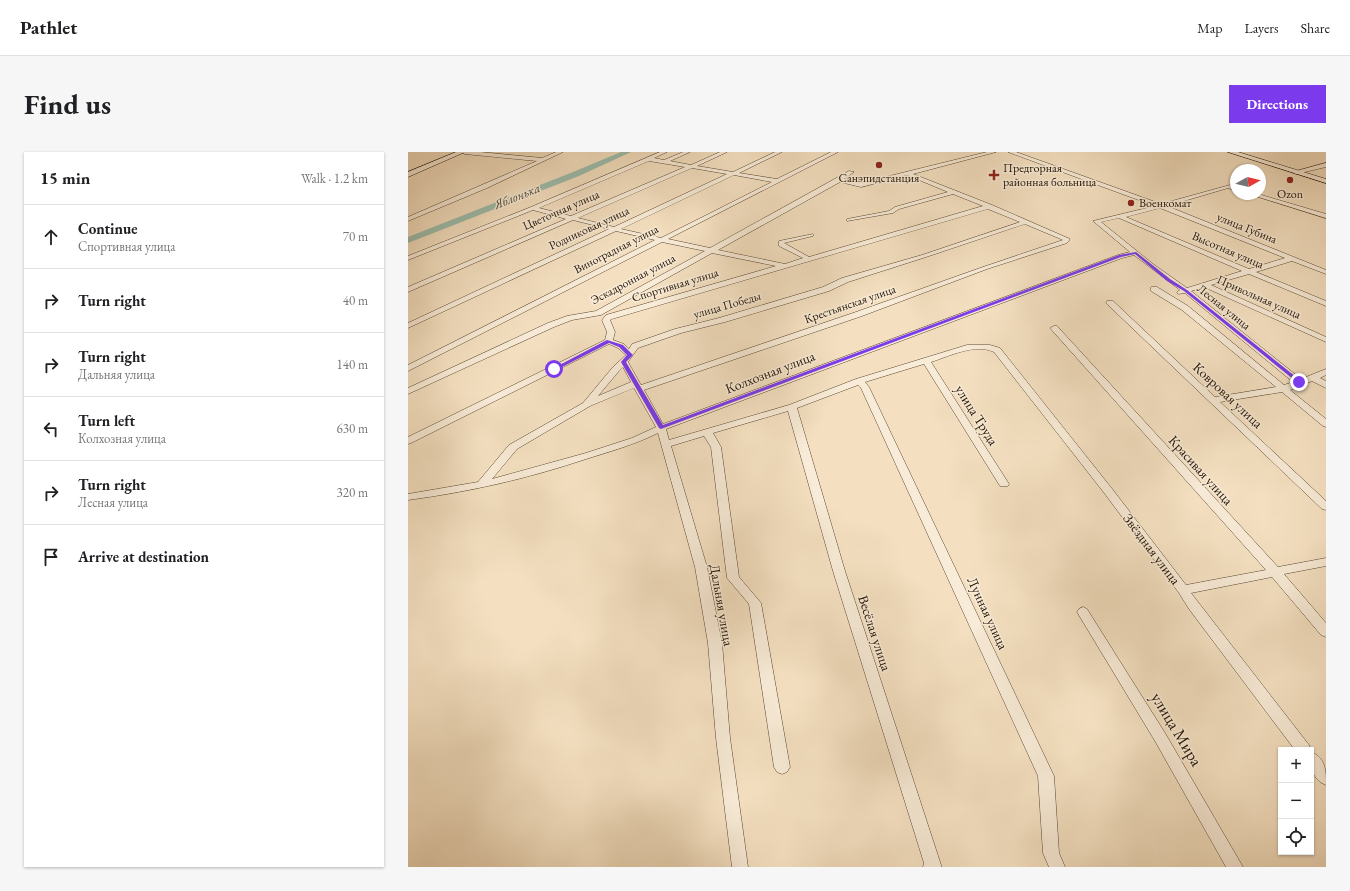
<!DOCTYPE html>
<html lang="en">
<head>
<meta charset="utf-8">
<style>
	body { margin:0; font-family:"EB Garamond",serif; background:#f6f6f6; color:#202124 }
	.controls { position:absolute; right:12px; bottom:12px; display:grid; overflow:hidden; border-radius:0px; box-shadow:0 1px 3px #0004 }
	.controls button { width:36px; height:36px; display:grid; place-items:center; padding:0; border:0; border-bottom:1px solid #e0e0e0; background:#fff; color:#202124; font:20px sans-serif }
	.compass { position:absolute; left:822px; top:12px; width:36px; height:36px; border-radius:50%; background:#fff; box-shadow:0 1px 3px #0004; rotate:82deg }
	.stop { position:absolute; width:12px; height:12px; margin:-9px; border:3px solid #7c3aed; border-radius:50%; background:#fff }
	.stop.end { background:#7c3aed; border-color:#fff; box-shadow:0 1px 4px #0008 }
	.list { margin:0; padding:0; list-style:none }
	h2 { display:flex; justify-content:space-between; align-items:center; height:52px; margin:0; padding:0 16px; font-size:17px }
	h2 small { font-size:13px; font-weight:400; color:#757577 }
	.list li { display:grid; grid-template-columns:26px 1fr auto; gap:12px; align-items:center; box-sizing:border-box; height:64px; padding:0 16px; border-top:1px solid #e0e0e0 }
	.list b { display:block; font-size:15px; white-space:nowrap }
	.list p { margin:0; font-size:13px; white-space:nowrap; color:#757577 }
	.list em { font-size:13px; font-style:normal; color:#757577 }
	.icon { flex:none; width:22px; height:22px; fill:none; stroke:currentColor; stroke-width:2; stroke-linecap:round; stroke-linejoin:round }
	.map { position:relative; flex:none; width:918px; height:715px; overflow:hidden; border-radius:0px }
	header { display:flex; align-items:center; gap:24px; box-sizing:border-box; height:56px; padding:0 20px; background:#fff; border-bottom:1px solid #e0e0e0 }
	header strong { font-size:19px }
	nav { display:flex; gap:22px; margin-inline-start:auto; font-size:14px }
	.intro { display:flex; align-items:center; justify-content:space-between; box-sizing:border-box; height:96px; padding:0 24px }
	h1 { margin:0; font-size:28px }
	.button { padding:10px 18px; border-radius:0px; background:#7c3aed; color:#fff; font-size:14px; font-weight:700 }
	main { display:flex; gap:24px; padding:0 24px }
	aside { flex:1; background:#fff; border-radius:0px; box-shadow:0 1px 3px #0004 }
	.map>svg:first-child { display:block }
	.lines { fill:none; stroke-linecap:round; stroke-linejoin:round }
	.river { fill:#9dbead; fill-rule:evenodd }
	.street-casing { stroke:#584630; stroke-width:1 }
	.secondary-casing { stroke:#241300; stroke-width:1 }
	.street { fill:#f8ebd7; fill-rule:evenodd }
	.secondary { fill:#f8ebd7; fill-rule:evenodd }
	.route { fill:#7c3aed }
	.poi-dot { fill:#8f2418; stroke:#f8ebd7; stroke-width:1.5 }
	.labels { text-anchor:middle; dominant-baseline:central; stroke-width:3; stroke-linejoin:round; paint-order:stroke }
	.far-poi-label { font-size:12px; fill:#241300; stroke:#f8ebd7; text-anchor:start }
	.far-street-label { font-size:12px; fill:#241300; stroke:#f8ebd7 }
	.far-water-label { font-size:13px; font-style:italic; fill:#4e4f3d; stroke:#f8ebd7 }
	.street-label { font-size:14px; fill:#241300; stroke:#f8ebd7 }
	.near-street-label { font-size:17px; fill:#241300; stroke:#f8ebd7 }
</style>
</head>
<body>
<header>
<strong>Pathlet</strong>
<nav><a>Map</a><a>Layers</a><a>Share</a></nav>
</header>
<div class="intro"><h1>Find us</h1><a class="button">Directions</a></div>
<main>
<aside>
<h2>15 min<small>Walk · 1.2 km</small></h2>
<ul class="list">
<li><svg class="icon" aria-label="ahead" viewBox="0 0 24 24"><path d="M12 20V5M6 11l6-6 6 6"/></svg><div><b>Continue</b><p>Спортивная улица</p></div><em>70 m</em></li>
<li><svg class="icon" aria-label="right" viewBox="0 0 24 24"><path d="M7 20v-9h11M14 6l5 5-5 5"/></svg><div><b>Turn right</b></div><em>40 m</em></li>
<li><svg class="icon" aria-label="right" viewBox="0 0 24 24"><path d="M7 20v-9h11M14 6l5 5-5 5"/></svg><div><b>Turn right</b><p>Дальняя улица</p></div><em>140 m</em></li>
<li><svg class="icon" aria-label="left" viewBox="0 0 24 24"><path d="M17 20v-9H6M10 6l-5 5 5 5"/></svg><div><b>Turn left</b><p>Колхозная улица</p></div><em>630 m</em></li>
<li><svg class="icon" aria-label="right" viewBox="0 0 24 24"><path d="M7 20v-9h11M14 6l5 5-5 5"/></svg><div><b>Turn right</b><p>Лесная улица</p></div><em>320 m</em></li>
<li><svg class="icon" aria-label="arrive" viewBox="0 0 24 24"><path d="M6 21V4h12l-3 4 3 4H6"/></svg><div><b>Arrive at destination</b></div></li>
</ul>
</aside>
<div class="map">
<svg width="918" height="715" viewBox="0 0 918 715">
	<rect width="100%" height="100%" fill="#f4e0c1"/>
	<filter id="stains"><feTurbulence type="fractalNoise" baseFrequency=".005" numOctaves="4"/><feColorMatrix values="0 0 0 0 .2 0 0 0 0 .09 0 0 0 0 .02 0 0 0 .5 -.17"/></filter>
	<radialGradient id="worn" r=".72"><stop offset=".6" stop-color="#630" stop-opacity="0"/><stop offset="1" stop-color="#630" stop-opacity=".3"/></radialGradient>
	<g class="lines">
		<!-- river -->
		<path class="river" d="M213,0h10l-52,24 -171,67v-6l165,-65z"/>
		<defs>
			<path id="street" d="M54,0h18l62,6 14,-6h7l-76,36 -79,33v-4l129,-56 -72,-7z
				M252,0h7l-13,6 10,2 19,-8h7l-20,9 21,4 29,-13h7l-30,14 36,6 42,-20h7l-43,21 38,6 54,-27h7l-170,87 42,9 139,-77 5,1 -10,7 17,4 126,-31h9l-83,22 79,31 78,34 -3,4 -80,26 -125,47 -218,74 19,34 455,-169 12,-3 -37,-31 62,-15 -147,-54h8l145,52 69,-19 6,2v4l-8,-3 -61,18 159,64v4l-34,-13 -36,11 70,29v5l-77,-32 -38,11 115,52v5l-122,-55 -13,4 110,88 25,-10v6l-6,3 6,3v7l-14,-7 -22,9 36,29v8l-3,-1 -41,-34 -62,10 106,99v9l-4,-1 -216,-206 1,-2h6l102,96 61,-10 -94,-77 -31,-19v-4h6l31,19 96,79 9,-3 -108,-89 -7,1 -1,-2 3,-2 -46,-35 -12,3 -456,171 3,11 120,-35 67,-26 111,-34h23l10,3 113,142 73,95 80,-15 -216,-242 4,-2h3l221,241 48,-9v8l-42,8 42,49v14l-5,-2 -49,-58 -81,16 118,152 2,5v1l-16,-1 -106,-141 -10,-16 -74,-99 -111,-142c-19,-9 -44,4 -63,10l78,122 -1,2h-8l-76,-122 -59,18 4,5 185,389 5,77 6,14h-16l-6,-14 -5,-77 -177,-388 -3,-3 -61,23 48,163 96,294v2h-18l1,-4 -91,-292 -45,-160 -75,22 8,14 18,130 22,26 29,164 -3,5 -5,2 -5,-2 -3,-5 -25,-163 -22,-26 -16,-131 -7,-11 -33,10 36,121 15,76 8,95 18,129h-16l-16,-129 -8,-95 -13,-76 -37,-134c-24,12 -50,19 -75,27 -57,19 -115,32 -175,40v-6l70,-12 31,-37 74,-42 30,-36 13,-12 -8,-7 -9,-4 -198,99 -3,1v-7l197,-97 2,-8 -5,-12 4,-5 170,-49 -64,-13 -111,62 -29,5 -18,7 -146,67v-6l140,-65 19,-7 29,-5 109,-60 -43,-9 -254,129v-6l247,-125 -39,-9 -208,97v-5l201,-94 -36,-9 -165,72v-5l158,-68 -33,-9 -125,50v-4l123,-49zM241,9l36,6 -114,49 -32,-8zM284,16l35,6 -113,53 -36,-9zM326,23l38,7 -111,56 -40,-9zM499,23l41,17 -53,15 -6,4 -42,8v2l46,-8 6,-4 54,-15 30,12 -174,51 -25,-14 29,-7v-2l-34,7v5l24,12 -18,6 -67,-14 122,-68 21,5zM752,56l125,50 -36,11 -123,-52zM580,57l32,13 -98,33 -80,23 -19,9 -104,31 -44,11 -43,15 -3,5 -5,-5 -11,-4 2,-8 -5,-12 2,-1zM711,66l123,53 -55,17 -34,-24 -52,-42zM617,72l38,16 -80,27 -127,45 -215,73 -13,-23 10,-14 43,-15 44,-11 104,-31 19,-9 78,-25zM215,215l8,15 -33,14 21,-25zM226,236l22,39 -24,11 -46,15 -94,26 25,-30 73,-43z
				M918,11v4l-30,7 -3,-2z
				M841,42h9l68,20v4z
				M675,455l4,2 78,124 78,134h-17l-71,-126 -78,-129 2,-3z
				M903,600c15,6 15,19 15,33 -15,-6 -15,-19 -15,-33z"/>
			<path id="secondary" d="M48,0h9l-57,25v-5z
				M820,0h10l88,27v4z"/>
		</defs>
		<!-- street casing -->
		<use href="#street" class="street-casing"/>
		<!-- secondary casing -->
		<use href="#secondary" class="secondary-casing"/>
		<!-- street -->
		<use href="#street" class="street"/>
		<!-- secondary -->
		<use href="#secondary" class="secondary"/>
	</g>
	<!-- route -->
	<path class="route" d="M728,100l34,27 17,11 114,91v2h-3l-114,-92 -17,-10 -32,-27 -14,3 -460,172 -2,-1 -38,-66 6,-7 -8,-8 -10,-4 -53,27 -4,-1 55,-29 16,5 10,10 -7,7 37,63 456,-170z"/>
	<!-- markers -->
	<g class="poi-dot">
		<circle cx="471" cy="13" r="4"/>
		<path d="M584 17h4v4h4v4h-4v4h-4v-4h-4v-4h4z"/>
		<circle cx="882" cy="28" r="4"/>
		<circle cx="723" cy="51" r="4"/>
	</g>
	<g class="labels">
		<!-- far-poi labels -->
		<g class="far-poi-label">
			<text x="595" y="16">Предгорная<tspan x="595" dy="14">районная больница</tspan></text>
			<text x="471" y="26" text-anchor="middle">Санэпидстанция</text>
			<text x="882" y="42" text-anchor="middle">Ozon</text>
			<text x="731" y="51">Военкомат</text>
		</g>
		<!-- far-street labels -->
		<g class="far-street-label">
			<text transform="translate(153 58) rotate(-24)">Цветочная улица</text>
			<text transform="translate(181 76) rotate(-25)">Родниковая улица</text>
			<text transform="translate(839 76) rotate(22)">улица Губина</text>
			<text transform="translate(208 97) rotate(-27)">Виноградная улица</text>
			<text transform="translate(820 98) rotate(23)">Высотная улица</text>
			<text transform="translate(225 127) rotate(-28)">Эскадронная улица</text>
			<text transform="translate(267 133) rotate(-17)">Спортивная улица</text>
			<text transform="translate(851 145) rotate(24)">Привольная улица</text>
			<text transform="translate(442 152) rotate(-19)">Крестьянская улица</text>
			<text transform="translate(319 153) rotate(-16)">улица Победы</text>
			<text transform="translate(816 155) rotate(39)">Лесная улица</text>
		</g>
		<!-- far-water labels -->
		<g class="far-water-label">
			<text transform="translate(109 44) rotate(-22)">Яблонька</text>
		</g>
		<!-- street labels -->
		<g class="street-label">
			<text transform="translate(362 220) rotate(-21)">Колхозная улица</text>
			<text transform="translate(820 243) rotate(43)">Ковровая улица</text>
			<text transform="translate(569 263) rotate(58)">улица Труда</text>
			<text transform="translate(793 318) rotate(48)">Красивая улица</text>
			<text transform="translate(744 397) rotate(53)">Звёздная улица</text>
			<text transform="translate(314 453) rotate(80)">Дальняя улица</text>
			<text transform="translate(580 461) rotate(65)">Лунная улица</text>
			<text transform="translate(467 481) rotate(72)">Весёлая улица</text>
		</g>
		<!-- near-street labels -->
		<g class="near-street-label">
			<text transform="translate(769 577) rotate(59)">улица Мира</text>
		</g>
	</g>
	<rect width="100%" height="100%" filter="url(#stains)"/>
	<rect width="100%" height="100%" fill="url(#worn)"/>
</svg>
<div class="controls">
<button>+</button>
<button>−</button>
<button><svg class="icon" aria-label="locate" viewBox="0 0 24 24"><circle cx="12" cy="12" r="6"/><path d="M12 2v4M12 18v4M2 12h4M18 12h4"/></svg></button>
</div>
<svg class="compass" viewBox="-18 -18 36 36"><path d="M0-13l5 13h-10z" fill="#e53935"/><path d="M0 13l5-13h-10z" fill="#757577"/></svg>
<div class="stop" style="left:146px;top:217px"></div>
<div class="stop end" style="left:891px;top:230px"></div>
</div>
</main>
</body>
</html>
